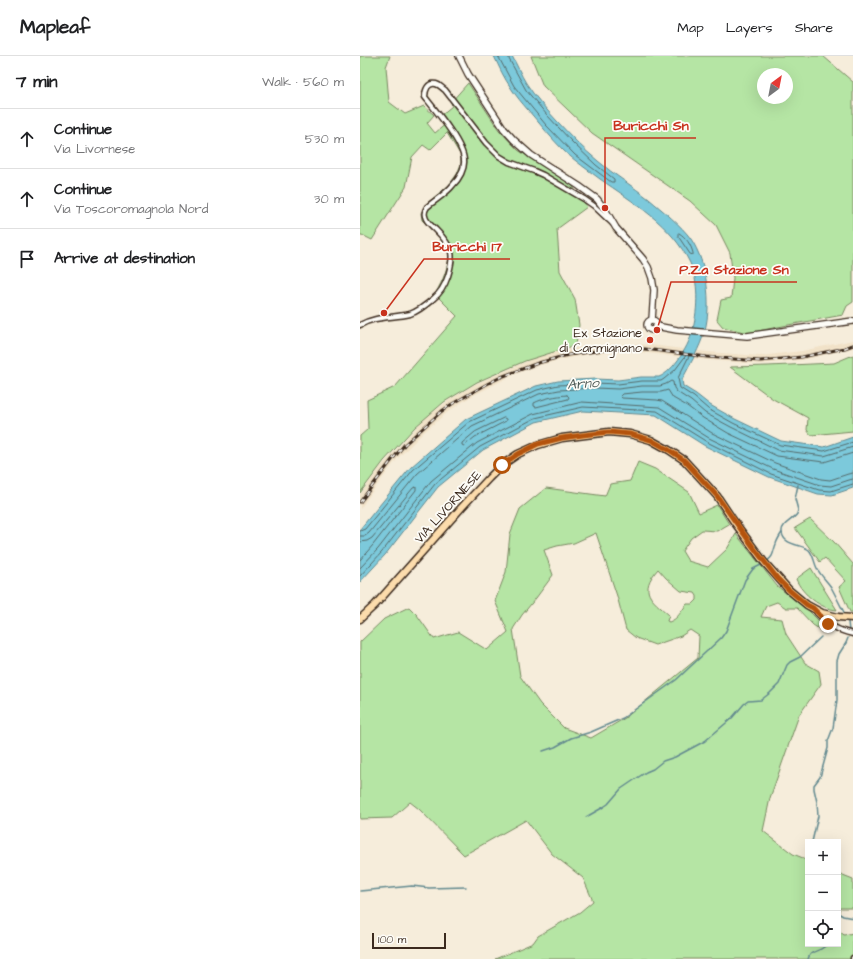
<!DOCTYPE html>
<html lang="en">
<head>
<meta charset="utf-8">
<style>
	body { margin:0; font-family:"Architects Daughter",sans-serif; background:#f2f2f2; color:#202124 }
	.controls { position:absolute; right:12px; bottom:12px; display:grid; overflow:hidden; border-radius:0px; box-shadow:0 4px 16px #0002 }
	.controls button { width:36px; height:36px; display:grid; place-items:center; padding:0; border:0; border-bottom:1px solid #e0e0e0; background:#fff; color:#202124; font:20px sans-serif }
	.compass { position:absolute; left:397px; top:12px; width:36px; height:36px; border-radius:50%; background:#fff; box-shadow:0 4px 16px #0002; rotate:32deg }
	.scale { position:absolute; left:12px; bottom:10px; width:74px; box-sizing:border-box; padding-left:4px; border:2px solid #3b2a1e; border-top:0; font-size:11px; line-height:14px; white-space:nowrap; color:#3b2a1e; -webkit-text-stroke:3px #fdfcf7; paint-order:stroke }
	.stop { position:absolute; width:12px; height:12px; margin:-9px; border:3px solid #b45309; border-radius:50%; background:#fff }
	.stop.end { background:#b45309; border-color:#fff; box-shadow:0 1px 4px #0008 }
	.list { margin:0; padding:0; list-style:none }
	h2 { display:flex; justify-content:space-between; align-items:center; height:52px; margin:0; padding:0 16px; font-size:17px }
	h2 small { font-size:13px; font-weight:400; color:#757577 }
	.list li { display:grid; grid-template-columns:26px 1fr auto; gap:12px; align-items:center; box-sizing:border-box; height:60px; padding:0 16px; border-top:1px solid #e0e0e0 }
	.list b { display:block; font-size:15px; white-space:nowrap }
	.list p { margin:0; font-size:13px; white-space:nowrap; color:#757577 }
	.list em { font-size:13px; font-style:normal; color:#757577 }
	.icon { flex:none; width:22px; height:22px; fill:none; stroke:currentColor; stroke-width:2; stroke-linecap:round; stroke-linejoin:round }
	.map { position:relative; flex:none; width:493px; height:903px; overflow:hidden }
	header { display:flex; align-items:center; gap:24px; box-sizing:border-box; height:56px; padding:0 20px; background:#fff; border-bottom:1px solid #e0e0e0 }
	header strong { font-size:19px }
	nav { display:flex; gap:22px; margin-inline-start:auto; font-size:14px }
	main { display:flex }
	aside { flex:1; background:#fff }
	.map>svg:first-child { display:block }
	.built { fill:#f1e2c8 }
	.green { fill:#b5e5a4; stroke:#788861; fill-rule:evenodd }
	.water { fill:#7cc9db; stroke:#62898f }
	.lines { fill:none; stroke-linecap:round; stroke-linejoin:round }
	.shore { stroke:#556a6a; stroke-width:1 }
	.stream { stroke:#62898f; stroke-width:1.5 }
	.street-casing { stroke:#3b2a1e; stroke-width:7 }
	.secondary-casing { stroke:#3b2a1e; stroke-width:8 }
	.primary-casing { stroke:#3b2a1e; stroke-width:9 }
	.street { stroke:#fdfcf7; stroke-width:4 }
	.secondary { stroke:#fdfcf7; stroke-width:5.5 }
	.primary { stroke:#fcdcac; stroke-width:6 }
	.rail-casing { stroke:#3b2a1e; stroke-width:3 }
	.rail { stroke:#fdfcf7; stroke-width:1.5; stroke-dasharray:4.5; stroke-linecap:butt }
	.route { stroke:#b45309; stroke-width:5 }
	.poi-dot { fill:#c8321e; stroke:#fdfcf7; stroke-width:1.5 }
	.labels { text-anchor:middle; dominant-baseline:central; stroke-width:3.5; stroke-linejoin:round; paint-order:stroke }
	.poi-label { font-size:13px; fill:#3b2a1e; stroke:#fdfcf7; text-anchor:end }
	.street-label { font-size:13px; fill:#3b2a1e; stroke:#fdfcf7 }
	.water-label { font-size:14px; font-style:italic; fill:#4e5a57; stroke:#fdfcf7 }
	.leader { fill:none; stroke:#c8321e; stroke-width:1.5 }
	.callout-dot { fill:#c8321e; stroke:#fdfcf7; stroke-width:1.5 }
	.callout-label { font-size:14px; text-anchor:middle; font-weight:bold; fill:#c8321e; stroke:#fdfcf7; stroke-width:3.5; stroke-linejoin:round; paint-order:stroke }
</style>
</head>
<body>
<header>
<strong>Mapleaf</strong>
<nav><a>Map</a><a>Layers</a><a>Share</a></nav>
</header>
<main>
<aside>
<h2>7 min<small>Walk · 560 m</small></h2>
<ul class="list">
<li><svg class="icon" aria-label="ahead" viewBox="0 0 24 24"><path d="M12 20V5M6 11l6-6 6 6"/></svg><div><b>Continue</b><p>Via Livornese</p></div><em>530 m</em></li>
<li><svg class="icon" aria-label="ahead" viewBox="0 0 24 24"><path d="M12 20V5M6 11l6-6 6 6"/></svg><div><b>Continue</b><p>Via Toscoromagnola Nord</p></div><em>30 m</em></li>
<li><svg class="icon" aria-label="arrive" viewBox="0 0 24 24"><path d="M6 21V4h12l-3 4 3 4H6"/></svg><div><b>Arrive at destination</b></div></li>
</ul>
</aside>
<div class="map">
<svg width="493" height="903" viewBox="0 0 493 903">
	<rect width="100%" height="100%" fill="#f6eddb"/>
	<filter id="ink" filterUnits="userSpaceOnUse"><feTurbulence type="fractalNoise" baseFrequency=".025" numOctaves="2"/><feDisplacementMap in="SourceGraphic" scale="8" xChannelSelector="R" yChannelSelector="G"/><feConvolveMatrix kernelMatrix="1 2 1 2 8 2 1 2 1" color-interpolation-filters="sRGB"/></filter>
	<g filter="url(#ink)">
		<!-- built -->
		<path class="built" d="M493,284v8l-8,2 -43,10 -42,4 -53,-4 -77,-9 -36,2 -30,6 -28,7 -23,9 -29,15 -14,7 -21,14 -25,21 -26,26 -26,34 -12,17v-14l20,-27 45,-50 26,-19 25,-15 59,-26 29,-8 20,-3 21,-2 26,-1 19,1 58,7 52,4 42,-5z"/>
		<!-- green -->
		<path class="green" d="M0,0h30l-4,11 3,35 16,12 19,-8 10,9 -7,8 8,10 12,-10 -6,-8 11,-9 -1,-4 17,-19 31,47 19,20 53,34 16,23 -30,22 3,42 15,28 4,26 -3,20 -51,16 -48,21 -33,20 -29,25 -31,34 -24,32v-57l8,-7 -1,-29 28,-13 62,-71 -22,-22c9,-15 12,-25 15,-41l-10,-15 -18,-18 -1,-7 5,-9 23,-19 8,-11 4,-10v-8l-14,-23 -17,17 -7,-5 -11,12 -6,30 -34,53 -10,-5h-2z
			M171,0h292l30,26v220l-6,4 -4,9 -55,10 -40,8 -25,-6 -6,-7 4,-20 10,-2 2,-20 -3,-25 -14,-28 -26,-24 -98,-68 -49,-47zM403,18h24v24h-24z
			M493,299v76l-42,4 -4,-5 1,-12 -35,-19 -43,-32 38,-1 66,-3z
			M278,406l17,7 34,23 10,21 18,-8 12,19 -12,7 -15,-1 -11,8 -9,13 6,10 20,6 19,-18 9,-15 41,52 32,25 11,11 -1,7 -6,-4 -16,-17h-11l-9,-6 -11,4 -5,11 21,2 4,15 19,29 14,8 2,13 -22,31 -29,83 -7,33 30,23 15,6v84h30v-14l6,5 9,-2v26h-358l38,-16 5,-7 42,-24 13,-11 -10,-23 -31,-24 -26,-34 -62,35 -45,-46 -9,-7 -18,16 -32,1v-177l24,-23 25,-12 8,8 17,24 24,-7 29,18 21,-18 -13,-31 11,-29 4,-38 10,-25 26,-21 59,8 5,-12 20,-3zM236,477l21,63 9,34 10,8 19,7 26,-9 9,-6 9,6 -1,22 -73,60 -34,20 -27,-10 -24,-24 -20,-28 -7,-47 9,-14 14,-17 17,-23 -9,-25 13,-4 17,-3zM298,513l8,9 15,13 14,2 2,3v4l-4,4h-6c-6,7 -9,15 -18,18l-2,-1 2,-6c-18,-16 -31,-23 -11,-46z
			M450,463l24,23 19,22v48h-3l-11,-25 7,-6 -21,-23 -5,4 -25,-34z
			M451,512l26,42c-16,-1 -35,-16 -41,-31z
			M478,817l15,6v29h-13l-2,8z"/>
		<!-- water -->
		<path class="water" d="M134,0h18c5,9 9,19 14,27 9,14 20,26 31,38 13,14 26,28 41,40 16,14 35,25 51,38 13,11 33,27 42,40 16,24 21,64 14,91 -5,18 -15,34 -23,50l1,6 13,8 14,11 25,14 46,22 43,6 29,-10v51l-21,7 -14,-1 -49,-17 -64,-31 -49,-31 -73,-4 -47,11 -53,28 -45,37 -53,68 -25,27v-53l51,-62 55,-48 70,-33 22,-5 37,-2 23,1 23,-3h18c15,-6 31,-33 34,-48 5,-21 6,-47 -3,-66 -18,-38 -57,-61 -90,-84 -12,-9 -25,-18 -36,-28 -13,-13 -24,-27 -36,-41 -6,-7 -12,-14 -17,-22 -7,-10 -12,-21 -17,-32z"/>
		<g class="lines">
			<!-- shore -->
			<path class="shore" d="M138,0l16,30 32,39 29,30 36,27h3v-3l-18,-14 -24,-23 -25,-27 -21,-25 -17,-31v-3
				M319,177c7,4 12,12 14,20v2l-3,-1 -12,-18v-2z
				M207,339l2,2 -1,2 -32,8 -2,-1v-3c10,-5 22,-7 33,-8z
				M144,362l2,1v2l-31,16 -11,9 -2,-1v-2l13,-11z
				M493,397l-29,9 -47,-6 -49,-23 -25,-15 -16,-12 -14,-8 -5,-8 -7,2h-19l-20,2 -2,2 2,2 35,2 5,1 50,32 63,30 46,16 9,1 18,-6 5,-1
				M0,475l5,-2 48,-59 56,-48 68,-32 21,-5 37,-2 23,1 24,-3h19l3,-2 11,-9 12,-16h2v2l-11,22 2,10 14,9 14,12 25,14 47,22 44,6 29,-9
				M0,480h5l4,-3 48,-59 55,-48 67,-32 20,-4 36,-2 23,1 24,-3h18l6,-2 5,-3 2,1 1,6 3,4 14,9 14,12 26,14 47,23 46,6 29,-9
				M0,486l7,-1 5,-3 41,-50 3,-1v3l-43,55 -13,15
				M0,512l18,-19 53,-68 46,-38 56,-29 49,-12 77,5 50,31 64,31 47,16 11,1 18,-6 4,-1
				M0,520l22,-24 53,-68 45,-37 55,-29 48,-11 74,4 50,31 64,32 48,16 12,1 22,-7"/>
			<!-- stream -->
			<path class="stream" d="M438,429l-3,14 3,11 -1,4c-4,6 -16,10 -15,18 1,14 20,12 27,18 5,5 5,14 9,20 3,6 9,11 13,17 5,9 9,18 14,27
				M407,505c7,-4 6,-10 9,-17 1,-4 4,-8 6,-12
				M488,566l1,9
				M183,695l12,-4 16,-9 20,-6 32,-14 53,-38 45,-42 5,-7 19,-51 8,-11 8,-4
				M226,761l16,-9 6,-4 13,-15 25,-17 7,-3 10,-8 12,-4 30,-16 27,-23 12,-14 4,-3 13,-1 9,-7 9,-9 8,-19 3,-3 10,-5 21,-20
				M452,786l6,-26 -1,-14 -3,-13v-4l6,-8 8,-29v-7l5,-13 4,-28v-39l2,-7 7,-11 2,-5
				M0,835l52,-5 17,2 37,-1
				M478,857l5,3 10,2
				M478,859v17
				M448,903c2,-7 5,-6 11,-9 3,-1 6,-4 9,-6"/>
			<defs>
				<path id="street" d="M0,269c15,-9 33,-7 50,-11 9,-3 16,-9 23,-15 8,-6 12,-14 15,-23 2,-7 5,-16 3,-24 -2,-8 -9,-16 -15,-22 -4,-4 -10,-8 -11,-14 -1,-3 0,-6 2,-9 8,-7 19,-13 26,-22 6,-6 12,-16 11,-25 -1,-17 -28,-49 -39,-63 0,-7 3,-15 11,-13 4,1 6,4 9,6l41,53 13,13 10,6 25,9 9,4 41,24 10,7 18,17
					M457,557c12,12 19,17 36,21
					M493,903v-1"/>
				<path id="secondary" d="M99,0l9,18 36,55 10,11 17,15 48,31 18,13 9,12 10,17 27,31 5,8 4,11 2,12 -2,30
					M287 269a5 5 0 1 1 10 0a5 5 0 1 1-10 0Z
					M296,270l21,4 70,6 106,-15"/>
				<path id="primary" d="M0,563l15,-14 87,-98 27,-29 13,-13 16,-11 20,-9 24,-7 47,-6 21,2 21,6 18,10 15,10 33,36 18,27 29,39 25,28 18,15 15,8 16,4 15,1"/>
			</defs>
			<!-- street casing -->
			<use href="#street" class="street-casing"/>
			<!-- secondary casing -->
			<use href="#secondary" class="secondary-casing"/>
			<!-- primary casing -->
			<use href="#primary" class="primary-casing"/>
			<!-- street -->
			<use href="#street" class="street"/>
			<!-- secondary -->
			<use href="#secondary" class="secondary"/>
			<!-- primary -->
			<use href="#primary" class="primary"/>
			<defs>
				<path id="rail" d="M0,446l32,-42 13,-16 37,-33 10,-7 35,-20 14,-7 37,-14 30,-8 43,-6h34l62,8 53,4 42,-4 43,-9 8,-3"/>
			</defs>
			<!-- rail casing -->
			<use href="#rail" class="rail-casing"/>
			<!-- rail -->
			<use href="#rail" class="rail"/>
		</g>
	</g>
	<g class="lines" filter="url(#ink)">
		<!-- route -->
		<path class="route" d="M142,409l16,-11 20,-10 24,-6 21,-3 26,-3 21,2 21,6 18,10 15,10 33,36 37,52 23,30 12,12 18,15 6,3 15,16"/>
	</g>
	<!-- markers -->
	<circle class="poi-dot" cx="290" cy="284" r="4"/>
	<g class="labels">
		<!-- poi labels -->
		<g class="poi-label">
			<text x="282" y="277">Ex Stazione<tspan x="282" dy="15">di Carmignano</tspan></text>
		</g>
		<!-- street labels -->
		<g class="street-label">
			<text transform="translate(88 451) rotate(-48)">VIA LIVORNESE</text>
		</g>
		<!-- water labels -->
		<g class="water-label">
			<text transform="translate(223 328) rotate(-4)">Arno</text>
		</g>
	</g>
	<!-- callouts -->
	<path class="leader" d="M245 152L245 82H336M24 257L64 203H150M297 274L311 226H437"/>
	<g class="callout-dot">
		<circle cx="245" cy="152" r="4"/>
		<circle cx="24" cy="257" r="4"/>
		<circle cx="297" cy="274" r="4"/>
	</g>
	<g class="callout-label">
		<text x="291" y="74">Buricchi Sn</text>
		<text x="107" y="195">Buricchi 17</text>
		<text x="374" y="218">P.Za Stazione Sn</text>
	</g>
</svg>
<div class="controls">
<button>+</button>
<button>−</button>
<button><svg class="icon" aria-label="locate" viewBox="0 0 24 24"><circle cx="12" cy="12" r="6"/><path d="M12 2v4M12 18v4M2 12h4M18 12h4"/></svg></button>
</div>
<svg class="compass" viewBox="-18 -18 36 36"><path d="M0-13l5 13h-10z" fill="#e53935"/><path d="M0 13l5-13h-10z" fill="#757577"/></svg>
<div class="scale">100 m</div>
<div class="stop" style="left:142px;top:409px"></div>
<div class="stop end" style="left:468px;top:568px"></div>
</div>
</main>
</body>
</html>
